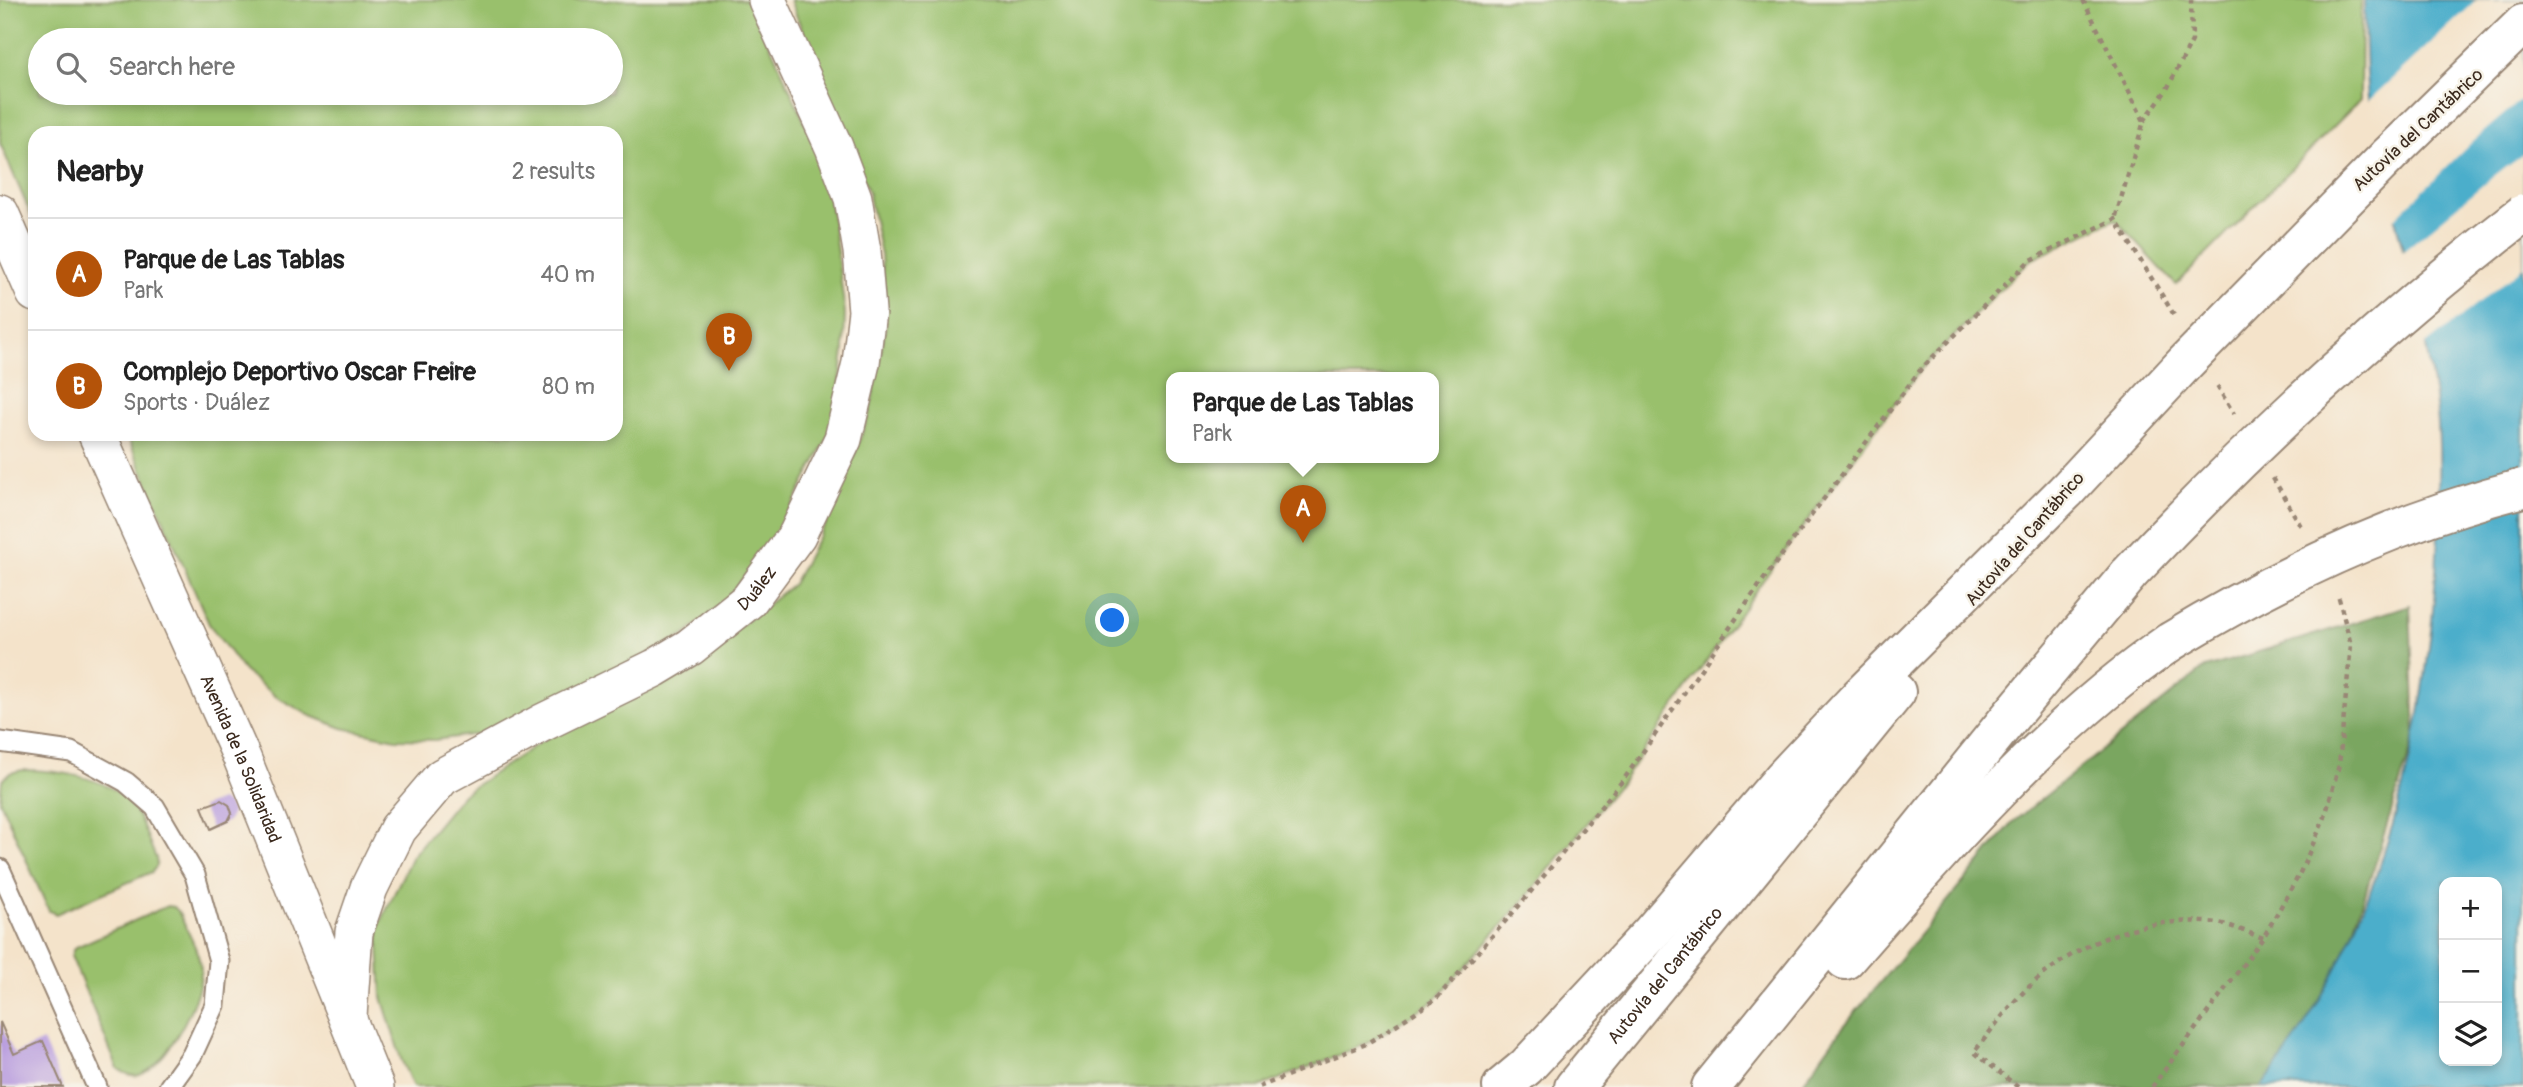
<!DOCTYPE html>
<html lang="en">
<head>
<meta charset="utf-8">
<style>
	body { margin:0; font-family:Pangolin,sans-serif; background:#f6f6f6; color:#222 }
	.controls { position:absolute; right:21px; bottom:21px; display:grid; overflow:hidden; border-radius:14px; box-shadow:0 4px 10px #0003 }
	.controls button { width:63px; height:63px; display:grid; place-items:center; padding:0; border:0; border-bottom:2px solid #e0e0e0; background:#fff; color:#222; font:35px sans-serif }
	.you { position:absolute; left:1113px; top:621px; width:24px; height:24px; margin:-18px; border:5px solid #fff; border-radius:50%; background:#1a73e8; box-shadow:0 0 0 10px #1a73e833 }
	.badge { display:grid; place-items:center; width:46px; height:46px; border-radius:50%; background:#b45309; color:#fff; font-size:23px; font-weight:700 }
	.pin { position:absolute; translate:-50% -58px; filter:drop-shadow(0 2px 4px #0008) }
	.pin::after { content:''; position:absolute; top:37px; width:24px; height:21px; background:inherit; clip-path:polygon(0 0,100% 0,50% 100%) }
	.popup { position:absolute; left:1166px; top:372px; width:273px; height:91px; box-sizing:border-box; display:grid; place-content:center; border-radius:14px; background:#fff; filter:drop-shadow(0 2px 5px #0005); font-size:23px; white-space:nowrap; color:#767676 }
	.popup b { font-size:26px; color:#222 }
	.popup::after { content:''; position:absolute; left:50%; top:100%; margin-left:-14px; border:14px solid transparent; border-top-color:#fff }
	.list { margin:0; padding:0; list-style:none }
	h2 { display:flex; justify-content:space-between; align-items:center; height:91px; margin:0; padding:0 28px; font-size:30px }
	h2 small { font-size:23px; font-weight:400; color:#767676 }
	.list li { display:grid; grid-template-columns:46px 1fr auto; gap:21px; align-items:center; box-sizing:border-box; height:112px; padding:0 28px; border-top:2px solid #e0e0e0 }
	.list b { display:block; font-size:26px; white-space:nowrap }
	.list p { margin:0; font-size:23px; white-space:nowrap; color:#767676 }
	.list em { font-size:23px; font-style:normal; color:#767676 }
	.icon { flex:none; width:38px; height:38px; fill:none; stroke:currentColor; stroke-width:2; stroke-linecap:round; stroke-linejoin:round }
	.map { position:relative; flex:none; width:2523px; height:1087px; overflow:hidden }
	.search { position:absolute; background:#fff; box-shadow:0 4px 10px #0003; left:28px; top:28px; width:595px; height:77px; display:flex; align-items:center; gap:18px; box-sizing:border-box; padding:0 24px; border-radius:38px; color:#767676; font-size:26px }
	.panel { position:absolute; background:#fff; box-shadow:0 4px 10px #0003; left:28px; top:126px; width:595px; height:315px; border-radius:21px }
	.map>svg:first-child { display:block }
	.green { fill:#99c06c; stroke:#6a7545; stroke-width:2; fill-rule:evenodd }
	.forest { fill:#7aa660; stroke:#5a683f; stroke-width:2 }
	.water { fill:#4caecb; stroke:#446c74; stroke-width:2; fill-rule:evenodd }
	.pier { fill:#f4e3ca }
	.building { fill:#b395de }
	.lines { fill:none; stroke-linecap:round; stroke-linejoin:round }
	.lane-casing { stroke:#988674; stroke-width:23 }
	.street-casing { stroke:#988674; stroke-width:40 }
	.highway-casing { stroke:#988674; stroke-width:42 }
	.path { stroke:#988674; stroke-width:4.5; stroke-dasharray:5 5; stroke-linecap:butt }
	.lane { stroke:#fff; stroke-width:19 }
	.street { stroke:#fff; stroke-width:37 }
	.highway { stroke:#fff; stroke-width:38 }
	.highway-bridge-casing { stroke:#988674; stroke-width:42; stroke-linecap:butt }
	.highway-bridge { stroke:#fff; stroke-width:38 }
	.labels { text-anchor:middle; dominant-baseline:central; stroke-width:5; stroke-linejoin:round; paint-order:stroke }
	.street-label { font-size:18px; fill:#3b2a1e; stroke:#f7f3e8 }
</style>
</head>
<body>
<div class="map">
<svg width="2523" height="1087" viewBox="0 0 2523 1087">
	<rect width="100%" height="100%" fill="#f7f3e8"/>
	<filter id="ink" filterUnits="userSpaceOnUse"><feTurbulence type="fractalNoise" baseFrequency=".0143" numOctaves="2"/><feDisplacementMap in="SourceGraphic" scale="14" xChannelSelector="R" yChannelSelector="G"/><feConvolveMatrix kernelMatrix="1 2 1 2 8 2 1 2 1" color-interpolation-filters="sRGB"/></filter>
	<filter id="wash" filterUnits="userSpaceOnUse"><feTurbulence type="fractalNoise" baseFrequency=".00686" numOctaves="4" result="noise"/><feDisplacementMap in="SourceGraphic" scale="28" xChannelSelector="R" yChannelSelector="G"/><feGaussianBlur stdDeviation="1.57" result="paint"/><feColorMatrix in="noise" values="0 0 0 0 0 0 0 0 0 0 0 0 0 0 0 0 0 1.4 0 .05"/><feComposite in="paint" operator="in"/></filter>
	<g filter="url(#wash)">
		<rect width="100%" height="100%" fill="#f4e3ca"/>
		<!-- green -->
		<path class="green" d="M0,0h750l73,163 6,31 16,118 -1,38 -5,42 -9,42 -55,105 -51,63 -39,33 -173,90 -34,9 -43,6 -39,-1 -54,-11 -33,-13 -34,-19 -31,-25 -35,-47 -83,-190h490v-301h-581v91l-35,-81zM40,40h571v53h-571z
			M790,0h1571l-1,100 -184,185 -61,-66 -86,42 -108,108 -155,207 -142,203 -106,128 -82,92 -70,45 -107,43h-846l-12,-28 -19,-62 -4,-69 34,-72 51,-62 82,-55 154,-81 94,-74 40,-74 37,-98 16,-87 -5,-70 -13,-64zM1172,377h262v80h-262z
			M23,770c32,0 87,7 107,34 12,14 18,37 26,54l1,8 -5,6 -96,42 -7,-3 -49,-110 2,-21 8,-7z
			M167,906l7,1 4,4c8,18 22,40 23,60 1,27 -36,97 -62,104 -8,2 -14,-2 -21,-6l-47,-113 3,-8z"/>
		<!-- forest -->
		<path class="forest" d="M2410,605l5,131 -64,203 -74,148h-477l39,-55 174,-210 190,-153z"/>
		<!-- water -->
		<path class="water" d="M2364,0h159v1087h-262c122,-155 170,-360 177,-554 1,-40 3,-80 -1,-120 -12,-98 -44,-192 -65,-288 -8,-41 -7,-84 -8,-125zM2444,882h53v179h-53z"/>
		<!-- pier -->
		<path class="pier" d="M2477,0h46v98l-50,43 -81,80 -24,-98 -2,-20z
			M2523,154v113l-101,81 -22,-94 91,-76z"/>
		<g id="blocks">
			<!-- building -->
			<path class="building" d="M221,800l8,5 3,8 -4,8 -17,8 -9,-22z
				M0,1022l14,32 29,-13 20,46h-63z"/>
		</g>
	</g>
	<g filter="url(#ink)">
		<use href="#blocks" fill-opacity="0" stroke="#988674" stroke-width="2"/>
		<g class="lines">
			<defs>
				<path id="lane" d="M0,742l71,10 55,30 29,25 40,68 24,86 -4,44 -23,50 -23,32
					M0,869l97,218"/>
				<g id="street">
					<path d="M0,213l35,80"/>
					<path id="s1" d="M97,434l145,324 133,329"/>
					<path id="s2" d="M348,1016l6,-84 15,-44 29,-59 44,-52 100,-54 113,-55 35,-21 59,-47 48,-65 46,-96 18,-76 6,-52 -5,-60 -9,-53 -19,-51 -67,-147"/>
				</g>
				<g id="highway">
					<path d="M2388,156l135,-132"/>
					<path d="M1845,960c97,-111 203,-234 325,-318"/>
					<path d="M1502,1087l24,-20 124,-133 133,-156 76,-81 208,-207"/>
					<path id="s3" d="M1574,1087l322,-395"/>
					<path d="M1711,1087l298,-369 120,-144"/>
				</g>
			</defs>
			<!-- lane casing -->
			<use href="#lane" class="lane-casing"/>
			<!-- street casing -->
			<use href="#street" class="street-casing"/>
			<!-- highway casing -->
			<use href="#highway" class="highway-casing"/>
			<!-- path -->
			<path class="path" d="M2083,0l61,121 -29,98
				M2144,121l23,-32 25,-48 -1,-41
				M2217,386l17,28
				M2273,478l29,50
				M1259,1087l107,-43 70,-45 82,-92 106,-128 142,-203 155,-207 108,-108 86,-42 61,99
				M2018,1087l-44,-35c18,-22 35,-47 56,-66 52,-47 116,-71 187,-63 15,2 31,10 46,15
				M2152,1087l111,-149 36,-63 26,-58 14,-52 12,-120 -13,-50"/>
			<!-- lane -->
			<use href="#lane" class="lane"/>
			<!-- street -->
			<use href="#street" class="street"/>
			<!-- highway -->
			<use href="#highway" class="highway"/>
			<defs>
				<path id="highway-bridge" d="M2067,490l118,-127 203,-207
					M2129,574c122,-130 253,-251 394,-360
					M2170,642c111,-67 227,-122 353,-154"/>
			</defs>
			<!-- highway-bridge casing -->
			<use href="#highway-bridge" class="highway-bridge-casing"/>
			<!-- highway-bridge -->
			<use href="#highway-bridge" class="highway-bridge"/>
		</g>
	</g>
	<g class="labels">
		<!-- street labels -->
		<g class="street-label">
			<text transform="translate(2418 130) rotate(-43)">Autovía del Cantábrico</text>
			<text transform="translate(2025 539) rotate(-49)">Autovía del Cantábrico</text>
			<text stroke="none"><textPath href="#s2" startOffset="634">Duález</textPath></text>
			<text stroke="none"><textPath href="#s1" startOffset="355">Avenida de la Solidaridad</textPath></text>
			<text stroke="none"><textPath href="#s3" startOffset="144">Autovía del Cantábrico</textPath></text>
		</g>
	</g>
</svg>
<div class="controls">
<button>+</button>
<button>−</button>
<button><svg class="icon" aria-label="layers" viewBox="0 0 24 24"><path d="M12 4l9 5-9 5-9-5zM3 14l9 5 9-5"/></svg></button>
</div>
<div class="you"></div>
<div class="pin badge" style="left:1303px;top:543px">A</div>
<div class="popup"><b>Parque de Las Tablas</b>Park</div>
<div class="pin badge" style="left:729px;top:371px">B</div>
<div class="search"><svg class="icon" aria-label="search" viewBox="0 0 24 24"><circle cx="10" cy="10" r="6"/><path d="M15 15l6 6"/></svg>Search here</div>
<section class="panel">
<h2>Nearby<small>2 results</small></h2>
<ul class="list">
<li><span class="badge">A</span><div><b>Parque de Las Tablas</b><p>Park</p></div><em>40 m</em></li>
<li><span class="badge">B</span><div><b>Complejo Deportivo Oscar Freire</b><p>Sports · Duález</p></div><em>80 m</em></li>
</ul>
</section>
</div>
</body>
</html>
